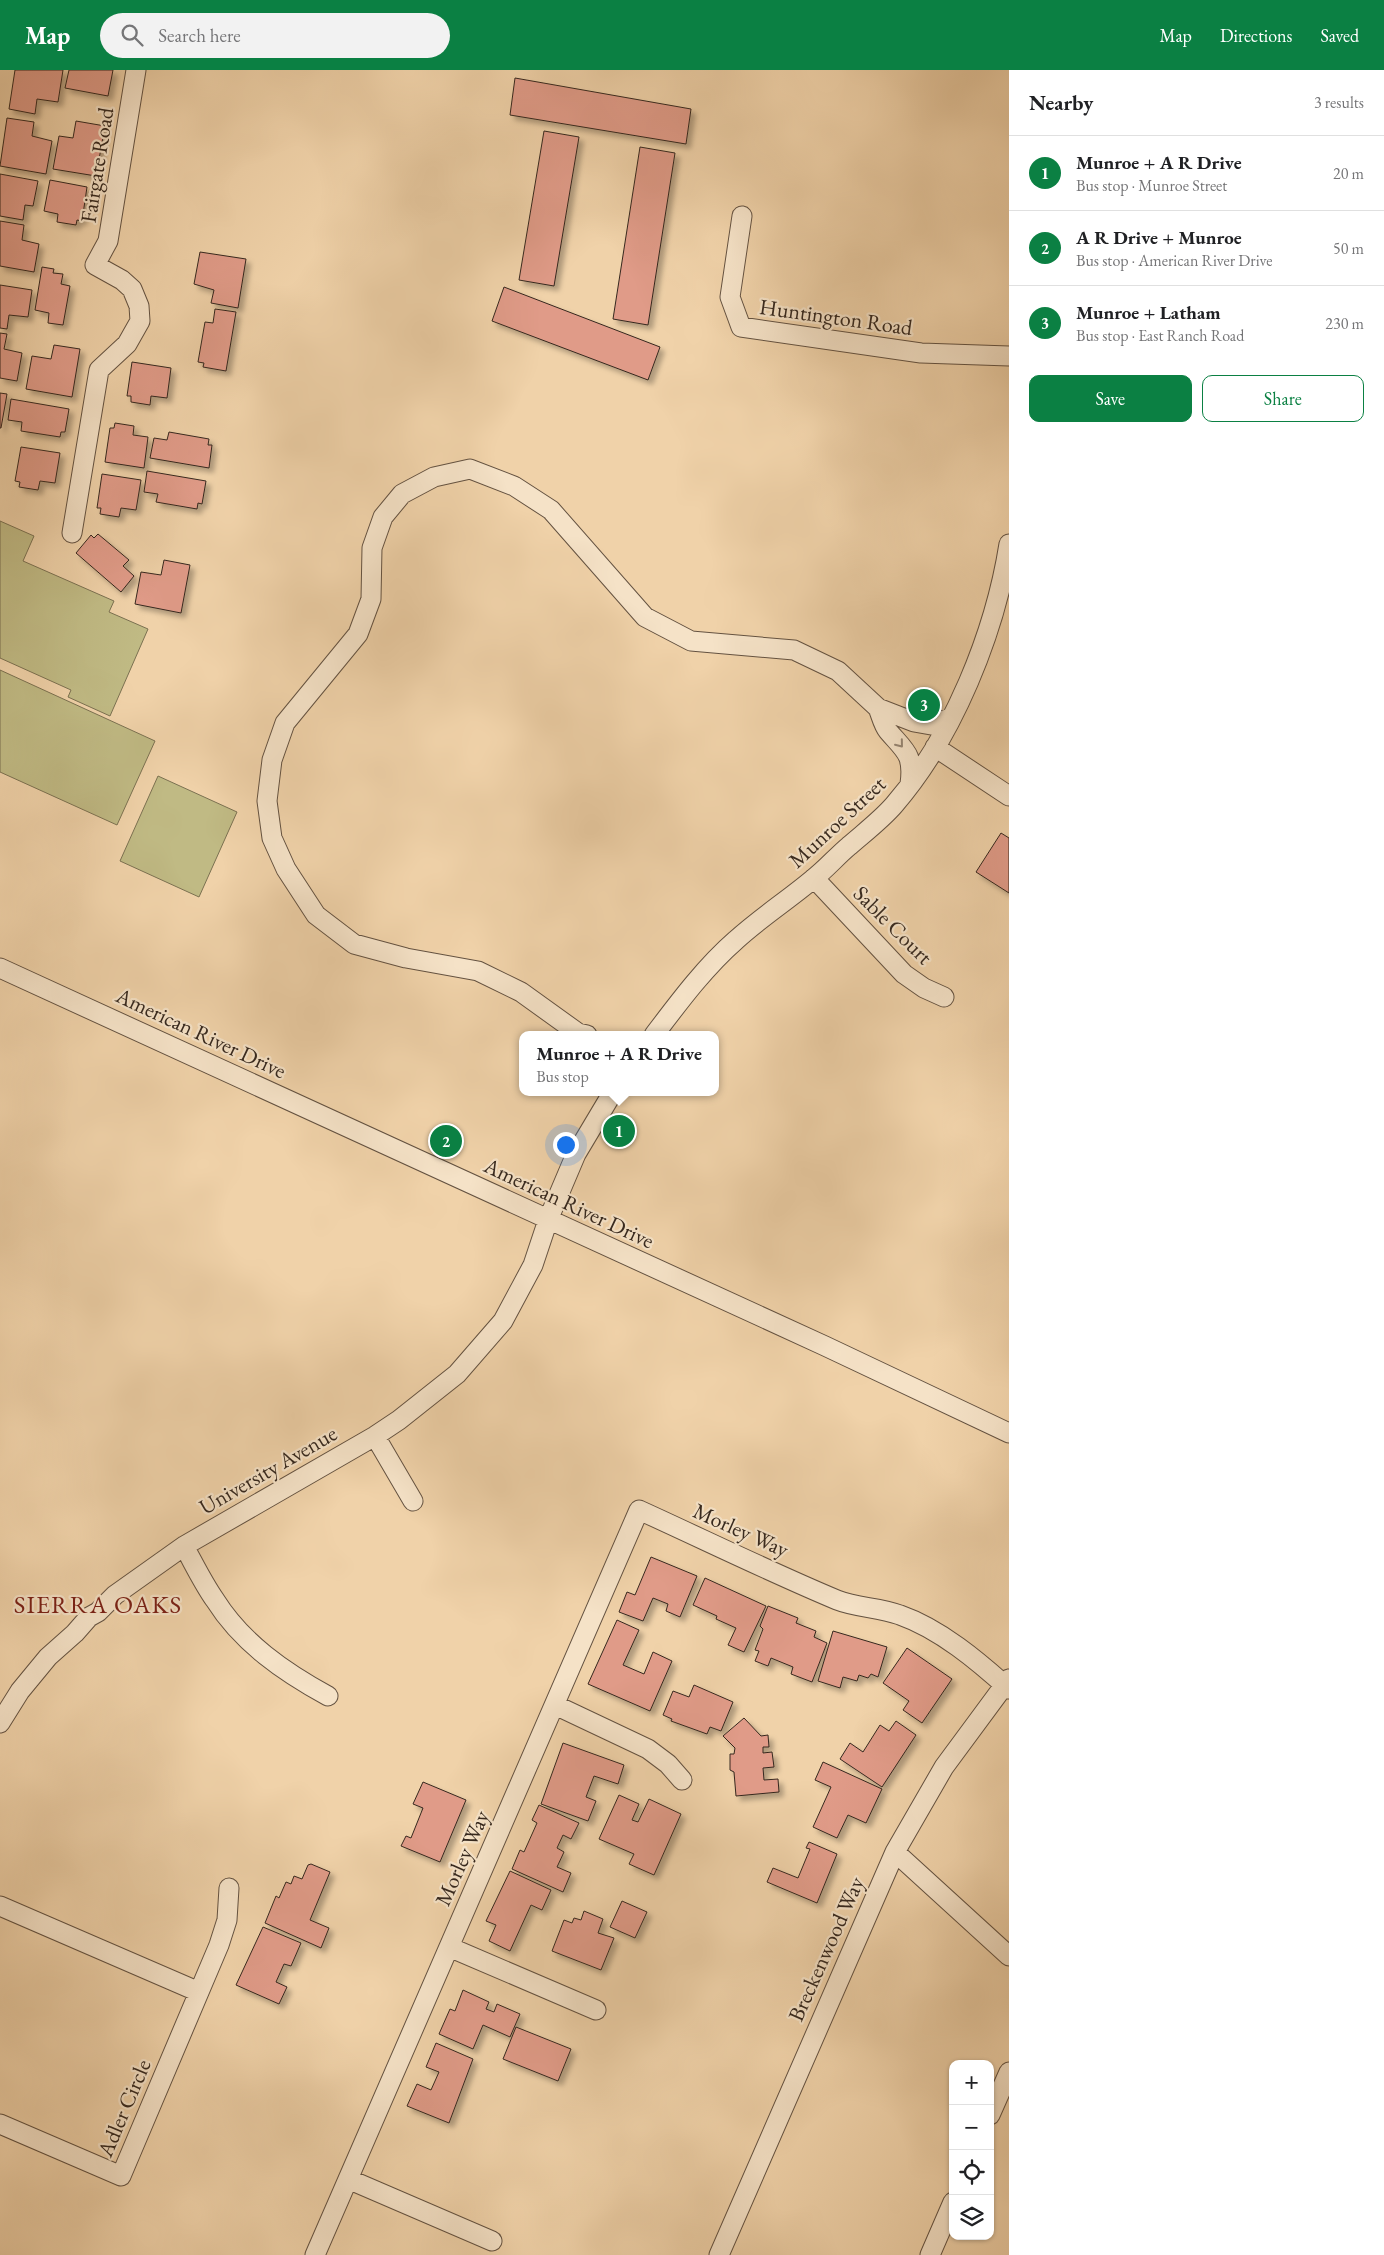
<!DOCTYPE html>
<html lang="en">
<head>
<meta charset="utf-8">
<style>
	body { margin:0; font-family:"EB Garamond",serif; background:#f2f2f2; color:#202124 }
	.controls { position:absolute; right:15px; bottom:15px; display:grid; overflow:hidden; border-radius:10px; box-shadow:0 1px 4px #0004 }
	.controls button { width:45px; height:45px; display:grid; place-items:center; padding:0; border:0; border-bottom:1px solid #e0e0e0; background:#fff; color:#202124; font:25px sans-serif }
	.you { position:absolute; left:565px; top:1074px; width:18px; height:18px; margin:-12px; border:4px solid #fff; border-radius:50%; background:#1a73e8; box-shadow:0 0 0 8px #1a73e833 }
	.badge { display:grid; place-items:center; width:32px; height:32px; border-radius:50%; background:#0b8043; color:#fff; font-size:16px; font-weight:700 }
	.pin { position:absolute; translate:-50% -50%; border:2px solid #fff; box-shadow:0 1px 5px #0006 }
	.popup { position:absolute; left:519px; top:961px; width:200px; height:65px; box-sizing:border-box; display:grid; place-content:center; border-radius:10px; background:#fff; filter:drop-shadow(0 1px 4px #0005); font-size:16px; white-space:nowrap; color:#757577 }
	.popup b { font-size:19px; color:#202124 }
	.popup::after { content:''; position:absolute; left:50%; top:100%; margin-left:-10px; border:10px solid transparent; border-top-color:#fff }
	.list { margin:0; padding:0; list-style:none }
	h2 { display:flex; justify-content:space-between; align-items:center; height:65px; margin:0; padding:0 20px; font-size:21px }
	h2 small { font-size:16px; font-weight:400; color:#757577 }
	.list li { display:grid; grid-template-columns:32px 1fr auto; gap:15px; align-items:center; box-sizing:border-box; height:75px; padding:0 20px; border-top:1px solid #e0e0e0 }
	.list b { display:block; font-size:19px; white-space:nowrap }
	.list p { margin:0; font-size:16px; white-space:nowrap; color:#757577 }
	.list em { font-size:16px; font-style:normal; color:#757577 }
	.actions { display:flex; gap:10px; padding:15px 20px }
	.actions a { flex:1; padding:11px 0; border:1px solid #0b8043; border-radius:10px; text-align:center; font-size:18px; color:#0b8043 }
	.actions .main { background:#0b8043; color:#fff }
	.icon { flex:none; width:28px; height:28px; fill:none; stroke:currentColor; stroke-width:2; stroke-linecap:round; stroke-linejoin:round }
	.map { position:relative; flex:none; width:1009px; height:2185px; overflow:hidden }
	header { display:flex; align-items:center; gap:30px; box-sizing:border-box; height:70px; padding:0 25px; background:#0b8043; color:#fff }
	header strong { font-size:24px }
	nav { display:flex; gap:28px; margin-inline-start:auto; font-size:18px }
	.search { width:350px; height:45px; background:#f2f2f2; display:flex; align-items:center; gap:12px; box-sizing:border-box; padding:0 18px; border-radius:28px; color:#757577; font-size:19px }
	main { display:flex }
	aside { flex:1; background:#fff }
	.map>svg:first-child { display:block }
	.green { fill:#c0ba84; stroke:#7b7151 }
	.building { fill:#e09b88; stroke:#36281e; filter:url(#shadow) }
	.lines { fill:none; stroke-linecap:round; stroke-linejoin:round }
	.minor-casing { stroke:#645241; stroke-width:21 }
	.minor { stroke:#f5e2c7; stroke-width:19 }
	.oneway { stroke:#968572 }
	.labels { text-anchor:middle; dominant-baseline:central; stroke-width:4.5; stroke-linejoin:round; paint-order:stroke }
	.street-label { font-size:22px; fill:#36281e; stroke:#f5e2c7 }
	.quarter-label { font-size:25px; letter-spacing:1px; fill:#7a1f14; stroke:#f5e2c7 }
</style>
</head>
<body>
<header>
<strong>Map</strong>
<div class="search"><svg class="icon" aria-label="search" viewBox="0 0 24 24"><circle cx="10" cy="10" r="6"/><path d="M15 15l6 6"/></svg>Search here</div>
<nav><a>Map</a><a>Directions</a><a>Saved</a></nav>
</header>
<main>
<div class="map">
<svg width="1009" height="2185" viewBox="0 0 1009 2185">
	<defs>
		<filter id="shadow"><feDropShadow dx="4.5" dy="4.5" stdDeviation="2.5" flood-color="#0004"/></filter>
	</defs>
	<rect width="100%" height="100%" fill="#f0d2a9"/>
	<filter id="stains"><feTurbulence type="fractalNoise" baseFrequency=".004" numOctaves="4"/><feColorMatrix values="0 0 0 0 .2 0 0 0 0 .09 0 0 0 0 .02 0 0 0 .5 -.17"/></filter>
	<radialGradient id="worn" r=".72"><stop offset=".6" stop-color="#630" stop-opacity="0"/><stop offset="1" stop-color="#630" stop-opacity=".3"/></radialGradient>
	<!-- green -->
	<path class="green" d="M0,451l34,15 -11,25 91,40 -5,11 39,17 -38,87 -42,-19 3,-7 -71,-32z
		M0,600l155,71 -38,84 -117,-53z
		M158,706l79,36 -38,85 -79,-36z"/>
	<!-- building -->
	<path class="building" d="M15,0h48l-5,32 -21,-3 -2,15 -26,-5z
		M69,0h44l-5,26 -43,-8z
		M515,8l176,31 -5,35 -176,-29z
		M7,48l27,4 -2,14 20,5 -6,33 -46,-8z
		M76,51l29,5 -9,50 -43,-7 6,-33 14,2z
		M544,61l35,6 -25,149 -35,-6z
		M640,77l35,6 -27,172 -35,-6z
		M0,104l38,7 -5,25 -8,-1 -2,15 -23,-4z
		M50,110l37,7 -5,34 -5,-1 -1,5 -19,-3 1,-8 -14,-3z
		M0,151l24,4 -2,15 17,4 -5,28 -34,-6z
		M200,182l46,7 -8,49 -27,-5 3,-13 -20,-6z
		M42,197l12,2 -1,4 10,1 -2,10 9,2 -7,39 -15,-2 1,-10 -14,-3z
		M0,215l32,5 -4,27 -19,-2 -2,14 -7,-1z
		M504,217l156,60 -12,33 -156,-59z
		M215,239l21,3 -10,59 -23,-4 1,-4 -6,-1 7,-40 8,1z
		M0,263l7,1 -3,15 18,4 -5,28 -17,-3z
		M54,275l26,4 -8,48 -46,-8 6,-33 19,3z
		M132,292l39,6 -4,30 -16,-2 -1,9 -19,-3v-6h-4z
		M0,323l7,1 -6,34h-1z
		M11,329l58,10 -4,23h-4l-1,5 -39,-6 1,-9 -14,-2z
		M115,353l19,3 -1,9 15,2 -4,31 -39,-6 5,-34h4z
		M169,362l40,7 -1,6h4l-3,23 -59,-10 4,-20 13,2z
		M21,377l39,6 -5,30 -15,-2 -2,9 -19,-3 1,-5 -5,-1z
		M147,401l59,10 -4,23 -4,-1 -1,6 -41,-7 2,-8 -14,-2z
		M102,404l39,6 -5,30 -15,-2 -2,9 -19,-3 1,-6h-4z
		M98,464l31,26 -6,6 11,10 -13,16 -45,-39 15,-18 3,3z
		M164,490l26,5 -9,48 -46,-9 6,-32 20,3z
		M1001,763l8,5v55l-33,-21z
		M651,1487l46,19 -17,41 -14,-6 2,-7 -15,-6 -10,23 -24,-9 8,-20 8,3z
		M705,1508l61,28 -22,46 -16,-7 8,-17 -20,-9 1,-3 -24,-11z
		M768,1536l30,12 -2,5 20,8 -2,6 13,6 -15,39 -21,-8 2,-7 -22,-9 -3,8 -13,-5 4,-10 -4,-1 8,-21 -3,-3z
		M617,1550l22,10 -16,35 21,9 9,-22 19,9 -22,50 -62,-27z
		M833,1561l54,16 -9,30 -7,-3 -3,4 -9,-3 -2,6 -14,-4 -3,11 -22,-7z
		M907,1578l45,31 -30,44 -19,-13 6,-9 -26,-18z
		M694,1615l39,17 -12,29 -11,-4 -3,7 -36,-13 1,-2 -9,-4 10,-24 16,6z
		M744,1648l17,18 7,-1 1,12h-6v6l9,-1 2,15 -11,1 1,12 14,-1 1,13 -43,4 -2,-24 -4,-2v-16h4l1,-6 -12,-12z
		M896,1651l20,14 -34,52 -42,-28 10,-16 13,9 17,-27 9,6z
		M563,1673l61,22 -6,19 -24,-8 -8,21 10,4 -8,20 -47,-17z
		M823,1692l59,27 -16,34 -18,-8 -11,23 -24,-11 18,-40 -16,-7z
		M423,1712l43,18 -26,62 -39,-16 5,-10 5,2 12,-30 -10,-4z
		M619,1725l20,9 -7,16 6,2 11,-23 32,15 -27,61 -25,-11 5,-10 -35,-15z
		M539,1735l40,18 -8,16 -8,-4 -6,13 7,4 -7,15 14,6 -8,19 -51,-23 8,-19 4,2 13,-29 -5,-3z
		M809,1772l28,12 -20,49 -50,-21 6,-14 25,10 12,-29 -4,-1z
		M311,1794l19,8 -20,48 19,8 -8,20 -56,-25 11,-27 3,2 7,-16 5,2 3,-8 8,3 6,-14z
		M510,1801l41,19 -9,20 -11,-5 -21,46 -21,-10 7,-16 -10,-4z
		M622,1831l25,11 -12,26 -25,-11z
		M584,1841l19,8 -5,14 16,5 -13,32 -49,-19 12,-31 8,3 2,-5 7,2z
		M263,1857l38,16 -10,23 -7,-2 -8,18 11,5 -8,17 -43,-19z
		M463,1920l26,12 -3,7 8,3 3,-8 23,10 -10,23 -27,-12 -10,24 -34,-15 11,-25 5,2z
		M516,1957l55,22 -13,32 -55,-22z
		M436,1973l37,16 -24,64 -42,-17 10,-22 14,6 8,-18 -13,-5z"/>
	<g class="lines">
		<defs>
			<path id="minor" d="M742,146l-12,81 11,30 180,26 88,3
				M72,463l27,-163 28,-26 13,-23 -1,-15 -7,-17 -10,-9 -27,-15 13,-24 28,-171
				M878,638c3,7 5,17 10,23 17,20 26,23 22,53
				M935,677l74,49
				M814,808l90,96 20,14 20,9
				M0,898l825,378 184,87
				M587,965l-9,-2 -57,-41 -43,-21 -72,-13 -52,-14 -38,-29 -30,-46 -14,-31 -5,-37 5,-41 13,-37 73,-89 13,-35 1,-51 11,-31 19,-23 32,-17 36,-8 44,17 37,24 94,107 46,24 103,9 44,21 40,37 36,14 17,3 19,-7
				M654,965c25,-33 51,-68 82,-95 24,-22 52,-40 77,-61 13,-10 24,-23 36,-33 16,-14 32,-26 45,-41 59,-68 101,-172 115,-261
				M375,1366l38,65
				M184,1476c10,18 19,37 31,54 27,43 69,72 113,96
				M555,1635l93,44 20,15 14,16
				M0,1653l20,-32 28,-34 27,-24 14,-16 9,-5 17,-17 69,-49 191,-110 24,-16 58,-46 46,-53 30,-56 15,-45 28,-66 37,-62
				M895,1782l114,104
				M0,1836l199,86
				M449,1877l147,63
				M990,2045l19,-43
				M0,2054l121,52 98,-231 8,-25 2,-32
				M348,2109l144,62
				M315,2185l324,-745c66,30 131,62 198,90 20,8 42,7 63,15 40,14 78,46 109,74
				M719,2185l176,-403 49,-85 65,-88
				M930,2185l23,-53"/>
		</defs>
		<!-- minor casing -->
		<use href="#minor" class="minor-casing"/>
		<!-- minor -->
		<use href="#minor" class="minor"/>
	</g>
	<!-- one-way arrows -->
	<defs><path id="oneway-chevron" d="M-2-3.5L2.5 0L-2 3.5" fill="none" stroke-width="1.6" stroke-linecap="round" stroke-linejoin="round" transform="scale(1.25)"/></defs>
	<use class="oneway" href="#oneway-chevron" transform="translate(900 674) rotate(51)"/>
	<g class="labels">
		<!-- street labels -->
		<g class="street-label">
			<text transform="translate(97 95) rotate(-81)">Fairgate Road</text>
			<text transform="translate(836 247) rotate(8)">Huntington Road</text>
			<text transform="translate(837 752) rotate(-43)">Munroe Street</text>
			<text transform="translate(893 855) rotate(45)">Sable Court</text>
			<text transform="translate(201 963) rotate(25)">American River Drive</text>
			<text transform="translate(569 1133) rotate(25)">American River Drive</text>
			<text transform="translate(268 1400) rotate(-30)">University Avenue</text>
			<text transform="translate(741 1460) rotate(24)">Morley Way</text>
			<text transform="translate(462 1788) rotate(-66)">Morley Way</text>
			<text transform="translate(826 1879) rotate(-66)">Breckenwood Way</text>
			<text transform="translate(124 2038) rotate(-67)">Adler Circle</text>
		</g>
		<!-- quarter labels -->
		<g class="quarter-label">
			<text x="98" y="1534">SIERRA OAKS</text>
		</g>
	</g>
	<rect width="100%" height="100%" filter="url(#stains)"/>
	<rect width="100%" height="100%" fill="url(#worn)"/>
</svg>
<div class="controls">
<button>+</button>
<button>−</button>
<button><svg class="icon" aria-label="locate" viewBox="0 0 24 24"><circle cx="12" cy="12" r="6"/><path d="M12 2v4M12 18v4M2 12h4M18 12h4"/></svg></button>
<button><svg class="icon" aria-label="layers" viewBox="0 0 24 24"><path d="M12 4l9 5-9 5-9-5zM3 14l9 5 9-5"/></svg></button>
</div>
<div class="you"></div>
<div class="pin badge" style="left:619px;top:1061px">1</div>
<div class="popup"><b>Munroe + A R Drive</b>Bus stop</div>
<div class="pin badge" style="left:446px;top:1071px">2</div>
<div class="pin badge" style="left:924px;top:635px">3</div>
</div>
<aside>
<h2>Nearby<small>3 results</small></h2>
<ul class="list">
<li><span class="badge">1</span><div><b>Munroe + A R Drive</b><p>Bus stop · Munroe Street</p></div><em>20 m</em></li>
<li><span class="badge">2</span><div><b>A R Drive + Munroe</b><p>Bus stop · American River Drive</p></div><em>50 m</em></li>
<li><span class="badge">3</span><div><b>Munroe + Latham</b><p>Bus stop · East Ranch Road</p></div><em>230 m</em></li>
</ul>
<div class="actions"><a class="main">Save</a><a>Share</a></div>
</aside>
</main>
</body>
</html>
